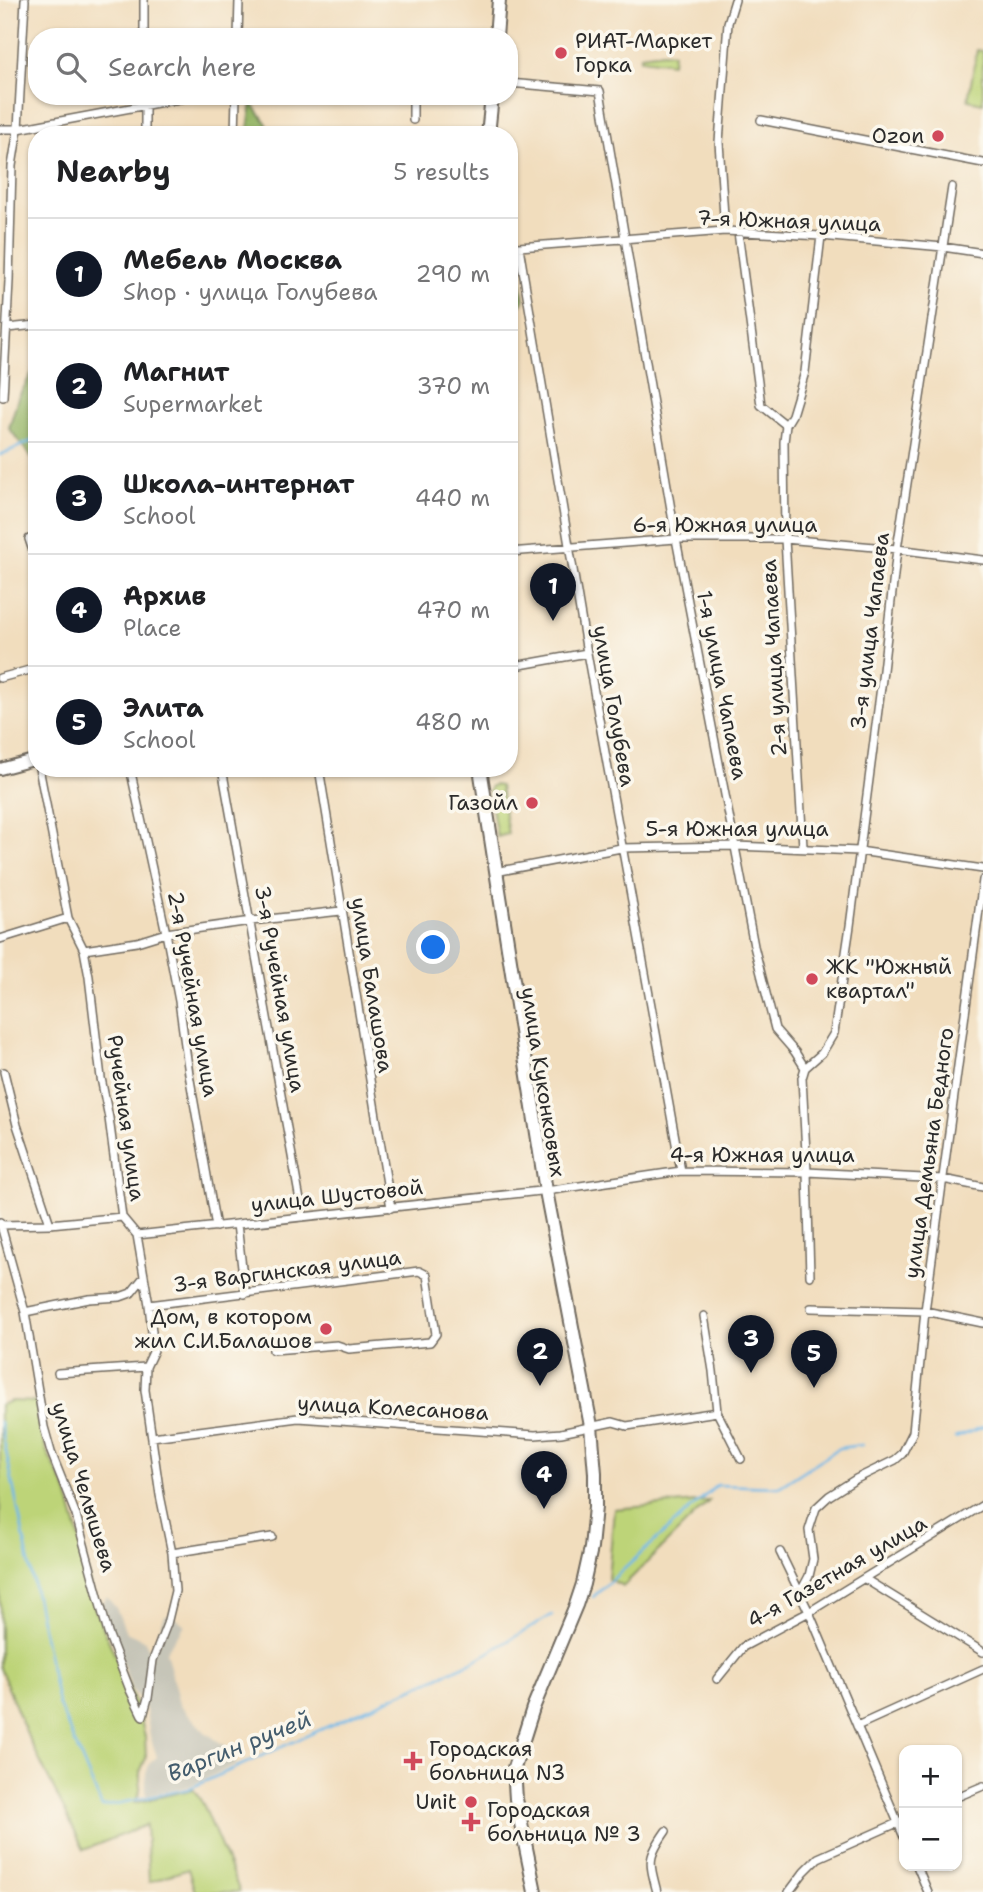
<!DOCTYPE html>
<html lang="en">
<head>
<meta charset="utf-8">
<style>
	body { margin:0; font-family:"Shantell Sans",sans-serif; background:#f6f6f6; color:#202124 }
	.controls { position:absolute; right:21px; bottom:21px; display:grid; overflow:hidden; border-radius:14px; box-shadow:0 2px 5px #0004 }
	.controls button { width:63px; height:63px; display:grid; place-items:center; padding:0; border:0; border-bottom:2px solid #e0e0e0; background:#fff; color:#202124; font:35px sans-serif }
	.you { position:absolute; left:434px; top:948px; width:24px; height:24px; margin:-18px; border:5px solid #fff; border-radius:50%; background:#1a73e8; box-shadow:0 0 0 10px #1a73e833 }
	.badge { display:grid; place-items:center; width:46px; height:46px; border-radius:50%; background:#111827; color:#fff; font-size:23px; font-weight:700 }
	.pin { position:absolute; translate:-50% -58px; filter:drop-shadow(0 2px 4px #0008) }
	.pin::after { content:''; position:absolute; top:37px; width:24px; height:21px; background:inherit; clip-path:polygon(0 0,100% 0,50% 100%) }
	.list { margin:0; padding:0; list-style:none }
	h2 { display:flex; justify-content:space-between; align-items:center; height:91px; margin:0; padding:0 28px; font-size:30px }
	h2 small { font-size:23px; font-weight:400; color:#757577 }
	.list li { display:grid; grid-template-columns:46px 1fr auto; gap:21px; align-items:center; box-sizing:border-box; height:112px; padding:0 28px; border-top:2px solid #e0e0e0 }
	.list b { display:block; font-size:26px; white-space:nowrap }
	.list p { margin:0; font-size:23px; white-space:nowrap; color:#757577 }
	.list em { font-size:23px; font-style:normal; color:#757577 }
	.icon { flex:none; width:38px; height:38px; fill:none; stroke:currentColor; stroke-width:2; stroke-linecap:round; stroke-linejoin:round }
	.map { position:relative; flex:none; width:983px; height:1892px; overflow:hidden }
	.search { position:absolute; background:#fff; box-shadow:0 2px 5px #0004; left:28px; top:28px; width:490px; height:77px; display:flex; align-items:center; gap:18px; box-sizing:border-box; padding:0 24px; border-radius:28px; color:#757577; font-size:26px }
	.panel { position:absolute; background:#fff; box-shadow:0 2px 5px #0004; left:28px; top:126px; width:490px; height:651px; border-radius:28px }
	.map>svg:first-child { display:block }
	.industrial { fill:#c6c5b8 }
	.green { fill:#bdd478; stroke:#748052; stroke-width:2 }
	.forest { fill:#96b668; stroke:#60704a; stroke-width:2 }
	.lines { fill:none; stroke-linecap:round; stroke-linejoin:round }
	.stream { stroke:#70b8e8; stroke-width:2.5 }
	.street-casing { stroke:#70695e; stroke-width:10 }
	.secondary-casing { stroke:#70695e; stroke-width:14 }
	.primary-casing { stroke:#70695e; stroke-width:16 }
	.street { stroke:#fff; stroke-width:7 }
	.secondary { stroke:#fff; stroke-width:10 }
	.primary { stroke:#fff; stroke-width:12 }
	.poi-dot { fill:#d1495b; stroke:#fbf7ec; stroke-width:2.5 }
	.labels { text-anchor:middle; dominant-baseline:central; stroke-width:7; stroke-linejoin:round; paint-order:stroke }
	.poi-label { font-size:21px; fill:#2b2b2b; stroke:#fbf7ec; text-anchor:start }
	.street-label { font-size:21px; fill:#2b2b2b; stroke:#fbf7ec }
	.water-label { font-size:23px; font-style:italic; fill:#435c6d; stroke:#fbf7ec }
</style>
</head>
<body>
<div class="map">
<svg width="983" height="1892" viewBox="0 0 983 1892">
	<rect width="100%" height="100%" fill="#fbf7ec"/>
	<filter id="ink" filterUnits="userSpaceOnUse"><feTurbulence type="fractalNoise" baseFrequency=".0143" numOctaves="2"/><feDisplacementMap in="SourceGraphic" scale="14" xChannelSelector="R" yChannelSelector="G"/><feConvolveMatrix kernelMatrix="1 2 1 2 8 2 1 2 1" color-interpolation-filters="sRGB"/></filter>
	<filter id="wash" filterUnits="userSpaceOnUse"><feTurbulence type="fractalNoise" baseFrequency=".00686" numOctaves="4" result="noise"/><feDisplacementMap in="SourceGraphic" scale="28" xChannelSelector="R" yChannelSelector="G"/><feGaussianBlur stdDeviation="1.57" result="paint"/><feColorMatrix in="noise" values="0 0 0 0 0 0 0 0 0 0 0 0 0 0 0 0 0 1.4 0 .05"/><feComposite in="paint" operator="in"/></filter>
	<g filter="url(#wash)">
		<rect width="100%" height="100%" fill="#f1ddbd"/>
		<!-- industrial -->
		<path class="industrial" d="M107,1597l9,11 10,24 18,8 6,11 15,-36h7l13,10 -19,26 13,53 26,28 27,19 4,13 -47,22 -43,10v-23l4,-10 7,-6 -7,-21 -4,-25 -4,-10 -10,-11 -31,-86z"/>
		<!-- green -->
		<path class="green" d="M977,50l6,1v52l-15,-3z
			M663,52l10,1 -1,10 -32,-4 1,-4z
			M494,785l6,1 8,48 -11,3 -8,-46 2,-5z
			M11,1401l26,1 4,29 5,19 20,39 16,58 13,62 44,102 6,26 1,21 -6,14v19l-5,12 58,-14 10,15 37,88h-45l-7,-23 -39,13 -3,-57 -62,25 -56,-113 -28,-69v-263z
			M709,1501l-86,85 -15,-7 6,-70z"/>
		<!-- forest -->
		<path class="forest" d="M252,103l15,21v11h-20z
			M509,255l7,1 2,5 6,40 -5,5 -10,-2z
			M37,364v100l-28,-36 9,-30z"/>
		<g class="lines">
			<!-- stream -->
			<path class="stream" d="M0,455l34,-15 3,-4
				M0,1422l58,281 44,104 86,-18 286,-128 78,-46
				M955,1438l28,-11
				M593,1597l124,-112 62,2 60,-39 23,-3"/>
		</g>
	</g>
	<g filter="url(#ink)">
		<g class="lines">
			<defs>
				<path id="street" d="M144,0v37
					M238,37l1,-37
					M509,83l91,8 76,448 78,407 21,83 20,23 10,16 -3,10 5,94 3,104
					M413,96v24
					M761,120l222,43
					M0,129h18l177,-33
					M145,135v-39
					M235,135l1,-39
					M725,231l-6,-89 9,-119 7,-23
					M738,232l23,173 25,20
					M509,246l10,1 206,-16 96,5 122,11 40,6
					M519,247l68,406 94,518
					M7,328l30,-3
					M3,397l6,-116 3,-115 6,-37 7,-129
					M29,539l8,24
					M509,552l167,-13h109l112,10 86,11
					M509,667l78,-14
					M0,678l37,-10
					M39,768l29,150 16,32 5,27 12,101 8,40 13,99 15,18 12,70 5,45 -8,17 -1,23 15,105 12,58 3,38 -8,33 -14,36 -5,38 -5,18
					M130,768l36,165 13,68 10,73 27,153
					M222,768l81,449
					M319,768l72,440
					M803,847l-18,-308 -1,-97 2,-17 6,-10 13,-43 16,-136
					M495,872l126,-24 114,-2 124,5 124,18
					M0,939l68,-21
					M84,950l53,-8 29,-9 85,-12 90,-10
					M805,1068l17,-15 12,-20 16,-107 32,-247 15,-130 55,-362
					M4,1072l13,53 33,99
					M546,1191l135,-20 126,1 136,7 40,8
					M0,1222l25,90 19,115 7,25 25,63 32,118 22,57 12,25
					M237,1224l8,70
					M1,1225l49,-1 72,-7
					M137,1235l403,-44
					M149,1305l270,-34 8,4 9,59 -6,8 -81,7 -12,-4 -64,5
					M811,1308l114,3 58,12
					M25,1312l64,-13 31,-2 11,-4 13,-16
					M704,1316l9,55 4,41 24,47
					M58,1373l88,-6
					M152,1437l146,-19 237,17 26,-2 52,-11 14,4 90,-14
					M780,1552l29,60 95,225
					M172,1553l100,-16
					M865,1579l118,73
					M800,1593l9,-17 4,-17 -4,-29 7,-22 13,-12 27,-17 39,-19 7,-6 11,-22 12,-121 58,-431
					M717,1679l26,-32 66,-35 174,-107
					M857,1726l126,-57
					M957,1797l26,-11
					M917,1866l11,26
					M657,1892c-8,-31 -10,-34 9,-61
					M789,1892l15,-20 14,-14 86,-38"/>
				<path id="secondary" d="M0,769l37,-10"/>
				<path id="primary" d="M496,37l3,-37
					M488,135l4,-39
					M480,768l66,423 45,235 4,47v34l-4,41 -8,36 -7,21 -43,103 -19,60 2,31 19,93"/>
			</defs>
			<!-- street casing -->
			<use href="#street" class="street-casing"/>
			<!-- secondary casing -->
			<use href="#secondary" class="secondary-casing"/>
			<!-- primary casing -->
			<use href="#primary" class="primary-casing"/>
			<!-- street -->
			<use href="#street" class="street"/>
			<!-- secondary -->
			<use href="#secondary" class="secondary"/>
			<!-- primary -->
			<use href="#primary" class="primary"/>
		</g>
	</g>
	<!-- markers -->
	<g class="poi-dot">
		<circle cx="561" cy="53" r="7"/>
		<circle cx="938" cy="136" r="7"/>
		<circle cx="532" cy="803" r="7"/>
		<circle cx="812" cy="979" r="7"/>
		<circle cx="326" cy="1329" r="7"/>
		<path d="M409.5 1750.5h7v7h7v7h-7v7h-7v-7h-7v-7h7z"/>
		<circle cx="471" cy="1802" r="7"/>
		<path d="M467.5 1811.5h7v7h7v7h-7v7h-7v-7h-7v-7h7z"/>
	</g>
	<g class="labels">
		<!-- poi labels -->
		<g class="poi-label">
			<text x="575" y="41">РИАТ-Маркет<tspan x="575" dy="24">Горка</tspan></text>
			<text x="924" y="136" text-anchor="end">Ozon</text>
			<text x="518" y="803" text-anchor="end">Газойл</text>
			<text x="826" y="967">ЖК "Южный<tspan x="826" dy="24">квартал"</tspan></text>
			<text x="312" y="1317" text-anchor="end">Дом, в котором<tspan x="312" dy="24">жил С.И.Балашов</tspan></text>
			<text x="429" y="1749">Городская<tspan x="429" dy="24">больница N3</tspan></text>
			<text x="457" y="1802" text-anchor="end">Unit</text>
			<text x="487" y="1810">Городская<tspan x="487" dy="24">больница № 3</tspan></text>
		</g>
		<!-- street labels -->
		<g class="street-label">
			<text transform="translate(789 221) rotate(2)">7-я Южная улица</text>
			<text x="725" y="525">6-я Южная улица</text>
			<text transform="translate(870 631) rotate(-83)">3-я улица Чапаева</text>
			<text transform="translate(774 658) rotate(-93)">2-я улица Чапаева</text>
			<text transform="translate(722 685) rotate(79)">1-я улица Чапаева</text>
			<text transform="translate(614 706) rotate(80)">улица Голубева</text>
			<text x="737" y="829">5-я Южная улица</text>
			<text transform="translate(372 985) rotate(81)">улица Балашова</text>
			<text transform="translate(280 989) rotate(80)">3-я Ручейная улица</text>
			<text transform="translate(193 994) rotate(80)">2-я Ручейная улица</text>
			<text transform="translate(543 1082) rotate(81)">улица Куконковых</text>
			<text transform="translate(126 1118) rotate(82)">Ручейная улица</text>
			<text transform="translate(929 1153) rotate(-82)">улица Демьяна Бедного</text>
			<text x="762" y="1155">4-я Южная улица</text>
			<text transform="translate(337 1196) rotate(-6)">улица Шустовой</text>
			<text transform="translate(287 1271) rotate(-7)">3-я Варгинская улица</text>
			<text transform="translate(393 1408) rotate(3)">улица Колесанова</text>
			<text transform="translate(84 1487) rotate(73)">улица Челышева</text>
			<text transform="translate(837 1572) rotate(-30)">4-я Газетная улица</text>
		</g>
		<!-- water labels -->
		<g class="water-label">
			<text transform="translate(239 1746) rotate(-22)">Варгин ручей</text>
		</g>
	</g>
</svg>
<div class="controls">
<button>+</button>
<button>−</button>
</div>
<div class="you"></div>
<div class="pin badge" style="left:553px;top:621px">1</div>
<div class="pin badge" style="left:540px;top:1386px">2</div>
<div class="pin badge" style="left:751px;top:1373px">3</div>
<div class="pin badge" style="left:544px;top:1509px">4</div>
<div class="pin badge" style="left:814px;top:1388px">5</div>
<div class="search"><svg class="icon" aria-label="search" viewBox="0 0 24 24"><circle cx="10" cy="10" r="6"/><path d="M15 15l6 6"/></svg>Search here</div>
<section class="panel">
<h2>Nearby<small>5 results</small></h2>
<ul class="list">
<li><span class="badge">1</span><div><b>Мебель Москва</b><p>Shop · улица Голубева</p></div><em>290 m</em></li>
<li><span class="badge">2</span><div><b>Магнит</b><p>Supermarket</p></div><em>370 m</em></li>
<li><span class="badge">3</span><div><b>Школа-интернат</b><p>School</p></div><em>440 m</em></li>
<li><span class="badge">4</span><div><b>Архив</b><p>Place</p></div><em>470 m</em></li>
<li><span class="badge">5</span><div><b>Элита</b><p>School</p></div><em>480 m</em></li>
</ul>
</section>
</div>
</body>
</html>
